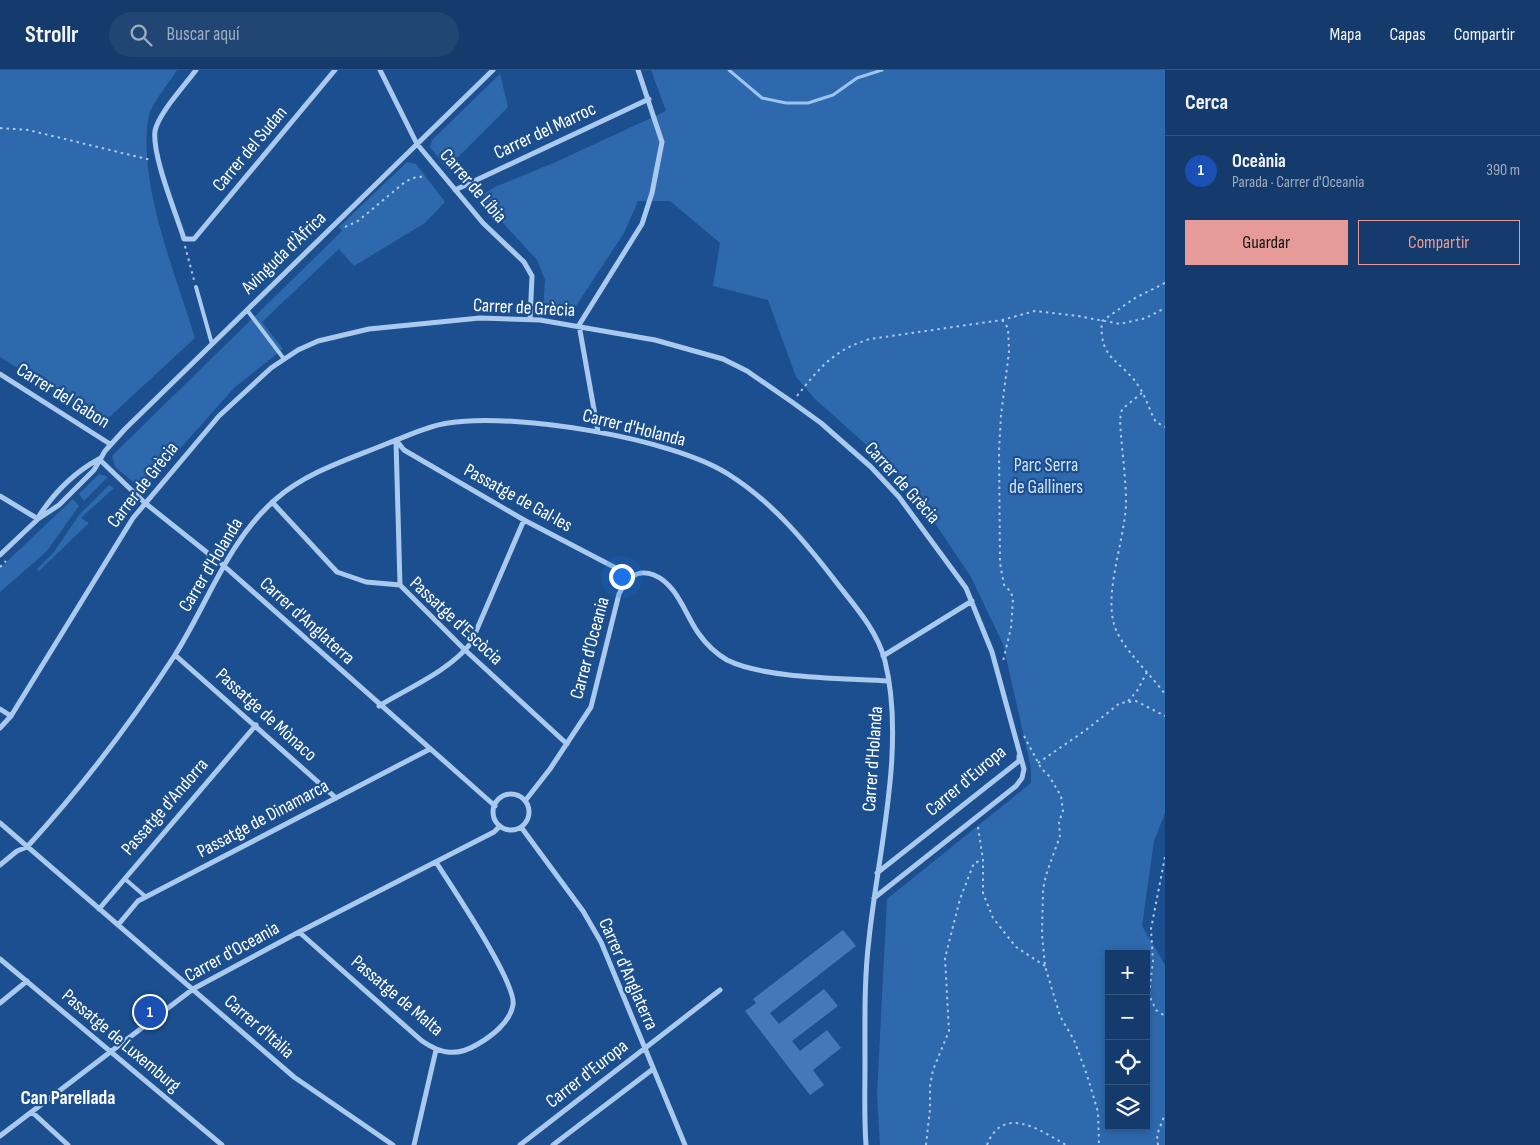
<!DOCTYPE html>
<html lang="es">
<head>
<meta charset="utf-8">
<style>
	body { margin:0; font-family:"Sofia Sans Condensed",sans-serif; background:#214673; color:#f1f3f6 }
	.controls { position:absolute; right:15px; bottom:15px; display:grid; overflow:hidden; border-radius:0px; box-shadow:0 2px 8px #0003 }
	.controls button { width:45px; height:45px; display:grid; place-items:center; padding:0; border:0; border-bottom:1px solid #33557e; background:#143b6b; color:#f1f3f6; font:25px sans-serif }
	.you { position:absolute; left:621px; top:506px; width:18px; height:18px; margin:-12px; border:4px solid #fff; border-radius:50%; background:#1a73e8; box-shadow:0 0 0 8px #1a73e833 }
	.badge { display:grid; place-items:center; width:32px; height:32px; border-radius:50%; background:#e69b98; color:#fff; font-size:16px; font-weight:700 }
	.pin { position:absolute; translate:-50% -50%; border:2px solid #fff; box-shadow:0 1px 5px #0006 }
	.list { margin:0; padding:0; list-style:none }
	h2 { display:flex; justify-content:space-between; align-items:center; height:65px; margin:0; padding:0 20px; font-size:21px }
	h2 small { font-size:16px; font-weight:400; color:#9dadc1 }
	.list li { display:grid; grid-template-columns:32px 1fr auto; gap:15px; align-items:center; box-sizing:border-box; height:70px; padding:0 20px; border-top:1px solid #33557e }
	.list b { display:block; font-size:19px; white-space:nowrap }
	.list p { margin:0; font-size:16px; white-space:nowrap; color:#9dadc1 }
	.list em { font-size:16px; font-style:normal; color:#9dadc1 }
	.actions { display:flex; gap:10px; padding:15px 20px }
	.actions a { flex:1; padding:11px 0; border:1px solid #e69b98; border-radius:0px; text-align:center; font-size:18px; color:#e69b98 }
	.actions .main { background:#e69b98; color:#111 }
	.icon { flex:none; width:28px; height:28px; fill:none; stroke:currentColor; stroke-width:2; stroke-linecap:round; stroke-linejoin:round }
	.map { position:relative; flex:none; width:1165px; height:1075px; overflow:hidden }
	header { display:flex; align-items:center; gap:30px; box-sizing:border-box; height:70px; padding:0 25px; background:#143b6b; border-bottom:1px solid #33557e }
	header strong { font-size:24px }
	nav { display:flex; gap:28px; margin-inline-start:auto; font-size:18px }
	.search { width:350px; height:45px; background:#214673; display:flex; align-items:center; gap:12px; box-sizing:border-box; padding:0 18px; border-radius:28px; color:#9dadc1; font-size:19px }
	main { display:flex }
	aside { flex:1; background:#143b6b }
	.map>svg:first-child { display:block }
	.green { fill:#2e69ad; fill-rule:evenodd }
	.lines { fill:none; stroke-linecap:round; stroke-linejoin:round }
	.stream { stroke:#9cc4f0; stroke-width:3 }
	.building { fill:#4478b7 }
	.path { stroke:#a9c9ee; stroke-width:2; stroke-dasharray:2.5 4; stroke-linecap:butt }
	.lane { stroke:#a9c9ee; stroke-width:4 }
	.street { stroke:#a9c9ee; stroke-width:5 }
	.labels { text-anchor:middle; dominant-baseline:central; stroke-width:4.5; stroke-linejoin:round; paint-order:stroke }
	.street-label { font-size:19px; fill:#fff; stroke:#1b4f8f }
	.park-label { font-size:19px; fill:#cfe3fa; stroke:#1b4f8f }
	.neighbourhood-label { font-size:20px; font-weight:bold; fill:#fff; stroke:#1b4f8f }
</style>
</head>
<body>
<header>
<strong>Strollr</strong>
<div class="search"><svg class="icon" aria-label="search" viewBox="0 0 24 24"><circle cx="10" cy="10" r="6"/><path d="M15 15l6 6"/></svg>Buscar aquí</div>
<nav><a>Mapa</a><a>Capas</a><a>Compartir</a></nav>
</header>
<main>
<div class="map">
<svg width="1165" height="1075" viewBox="0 0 1165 1075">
	<rect width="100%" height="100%" fill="#1b4f8f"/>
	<!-- green -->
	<path class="green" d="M0,0h177c-7,12 -25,33 -28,45 -13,65 27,160 46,223l-91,84 -104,-65z
		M651,0h514v743l-11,28 -12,85 23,39v180h-285l-3,-50 10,-196 144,-116v-15l-28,-124 -32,-67 -49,-73 -50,-54 -58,-52 -18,-21 -28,-77 -55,-14 7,-43 -50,-42h-32l-14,32 -50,76 -31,-1 2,-28 -8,-20 -58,-63 16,-10 63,-26 108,-50zM1109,884h37v172h-37z
		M500,4l8,33 -61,61 -17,-21 2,-7z
		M407,92l9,2 29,38 -20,21 -71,43 -15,-17 -77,73 21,27 -48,38 -92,103 -28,-23 -3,-11 14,-14 216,-211 -3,-4z
		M99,404l9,3 -24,24 -5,-7z
		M109,415l5,3 -33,30 8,5 -50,48 -2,-2 17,-17 25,-37z
		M73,429l6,7 -33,46 -46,40v-24z"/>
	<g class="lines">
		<!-- stream -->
		<path class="stream" d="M729,0l33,28 24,5h22l25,-8 24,-17 25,-8"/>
	</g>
	<!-- building -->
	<path class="building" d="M843,860l13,16 -86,67 9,11 45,-35 14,17 -46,35 8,10 27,-21 14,18 -28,22 11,15 -14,10 -65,-84 11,-8 -3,-4z"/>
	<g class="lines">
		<!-- path -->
		<path class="path" d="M0,58l28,2 123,30
			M345,157l13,-6 47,-39 8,-4 13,-2
			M185,176l9,34
			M1165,213l-30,15 -33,23c-4,41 22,39 39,69 6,10 9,22 15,32l9,5
			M1002,250l6,8 1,24 -8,63 -2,36 1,112 4,22 7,7 2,7 -2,29 -8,33
			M1142,323l-20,16 -2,10c1,27 6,56 6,84 -1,37 -23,91 -11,124 6,20 37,49 50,67
			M797,326c22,-28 38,-47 73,-57l132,-19 33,-9 43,5 42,8 26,-6 19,-10
			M0,497l6,-6
			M1128,631l9,-10 10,-19
			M1024,666l17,32 8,8 12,20 2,15 -4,11 1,14 -14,39 -3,15 -1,44 3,32 15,50 14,24 13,35 11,37 1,33
			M1038,693l48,-33 34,-27 16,-2 29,15
			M978,757l5,33v33l10,25 23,29 29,19
			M1165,787l-14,72 2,32 -4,34 7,15 9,6
			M926,1075l4,-36v-23l3,-16 16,-39 -4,-73 15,-59 14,-36 9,-3
			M987,1075c16,-41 53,-15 79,0
			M1158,1075l-1,-10 8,-21"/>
		<!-- lane -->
		<path class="lane" d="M196,217l16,57
			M247,240l37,49
			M125,809l21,18"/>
		<!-- street -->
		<path class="street" d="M196,0c-11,15 -38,44 -41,61 -3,25 21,82 29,108h10l141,-169
			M380,0l37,74 66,79 41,39 8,14 -2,44
			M455,120l194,-91
			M0,304l110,70
			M598,362l-19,-107 63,-101 10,-31 10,-51 -24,-72
			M396,370l8,10 120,70 90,47 14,11
			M396,371l4,144
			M99,389l46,44 79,63 271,240
			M0,426l38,23
			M272,432l65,70 29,10 34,3 65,65 102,94
			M39,446c15,-23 36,-44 60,-57
			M0,485l38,-36 21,-14 35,-35 11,-19 20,-22 368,-359
			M175,585l161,143
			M883,586l89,-55
			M379,636c31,-19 70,-35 92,-63l53,-123
			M0,639l11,7
			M0,658l11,-12 122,-198 86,-102 52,-48 27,-18 20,-9 51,-12 111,-11 60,2 115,20 68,19 24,12 45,31 29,21 50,44 28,30 67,91 26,64 32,117 -2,9 -6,8 -142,112
			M493 742a18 18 0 1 1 36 0a18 18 0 1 1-36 0Z
			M525,731l25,-32 41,-62 28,-113c7,-15 17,-26 35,-19 24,10 31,40 45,59 7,10 18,20 28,26 38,19 118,18 161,21
			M0,753l294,254 99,68
			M521,757l62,84 18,31 84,203
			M0,795l17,-14 10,-4c54,-59 103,-123 146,-189 34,-52 54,-117 103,-159 31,-27 71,-39 110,-55 20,-7 40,-18 62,-21 66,-11 224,15 280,51 43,27 74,64 105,104 19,25 44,51 52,83 21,86 -7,191 -16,278 -5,41 -4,82 -4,124 0,27 -1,55 1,82
			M877,803l142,-112v-5
			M99,839l157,-184
			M118,855l20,-24 292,-152
			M299,862l123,109c19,13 35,16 56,3 14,-8 32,-22 35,-39 4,-22 -62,-119 -77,-143
			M0,889l222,186
			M0,933l27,-22
			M32,1042l36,33
			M0,1066l193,-147 106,-57 195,-100 6,-6
			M414,1075l22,-95
			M520,1075l200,-155
			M553,1075l100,-76"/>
	</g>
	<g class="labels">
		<!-- street labels -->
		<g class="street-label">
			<text transform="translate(545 61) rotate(-25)">Carrer del Marroc</text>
			<text transform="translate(250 79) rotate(-50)">Carrer del Sudan</text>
			<text transform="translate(473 116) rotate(49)">Carrer de Líbia</text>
			<text transform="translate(284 183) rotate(-44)">Avinguda d'Àfrica</text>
			<text transform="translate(524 238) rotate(3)">Carrer de Grècia</text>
			<text transform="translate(63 326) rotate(32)">Carrer del Gabon</text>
			<text transform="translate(634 358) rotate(14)">Carrer d'Holanda</text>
			<text transform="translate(902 413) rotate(48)">Carrer de Grècia</text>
			<text transform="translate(143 415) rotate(-52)">Carrer de Grècia</text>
			<text transform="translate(518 428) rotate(29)">Passatge de Gal·les</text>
			<text transform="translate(211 495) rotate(-59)">Carrer d'Holanda</text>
			<text transform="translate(307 551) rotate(42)">Carrer d'Anglaterra</text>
			<text transform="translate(456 551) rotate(43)">Passatge d'Escòcia</text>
			<text transform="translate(590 578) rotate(-75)">Carrer d'Oceania</text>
			<text transform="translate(266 645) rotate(42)">Passatge de Mònaco</text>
			<text transform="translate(873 689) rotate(-86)">Carrer d'Holanda</text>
			<text transform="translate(966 711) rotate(-40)">Carrer d'Europa</text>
			<text transform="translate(165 737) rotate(-49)">Passatge d'Andorra</text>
			<text transform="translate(263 749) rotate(-28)">Passatge de Dinamarca</text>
			<text transform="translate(232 882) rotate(-29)">Carrer d'Oceania</text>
			<text transform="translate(628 904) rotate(66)">Carrer d'Anglaterra</text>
			<text transform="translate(397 926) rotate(40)">Passatge de Malta</text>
			<text transform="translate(259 957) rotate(41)">Carrer d'Itàlia</text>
			<text transform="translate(121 971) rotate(40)">Passatge de Luxemburg</text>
			<text transform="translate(587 1004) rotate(-38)">Carrer d'Europa</text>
		</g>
		<!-- park labels -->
		<g class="park-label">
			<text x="1046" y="395">Parc Serra<tspan x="1046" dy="22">de Galliners</tspan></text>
		</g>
		<!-- neighbourhood labels -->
		<g class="neighbourhood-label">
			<text x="68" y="1028">Can Parellada</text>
		</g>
	</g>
</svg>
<div class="controls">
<button>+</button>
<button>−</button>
<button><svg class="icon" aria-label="locate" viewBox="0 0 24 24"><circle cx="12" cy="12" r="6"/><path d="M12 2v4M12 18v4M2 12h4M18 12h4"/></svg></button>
<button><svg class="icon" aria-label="layers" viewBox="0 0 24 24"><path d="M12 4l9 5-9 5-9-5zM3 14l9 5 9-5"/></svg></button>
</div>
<div class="you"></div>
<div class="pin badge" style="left:150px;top:942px;background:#1a4fb4">1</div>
</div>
<aside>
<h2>Cerca<small></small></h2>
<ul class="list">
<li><span class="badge" style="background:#1a4fb4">1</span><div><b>Oceània</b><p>Parada · Carrer d'Oceania</p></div><em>390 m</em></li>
</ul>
<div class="actions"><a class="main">Guardar</a><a>Compartir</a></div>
</aside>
</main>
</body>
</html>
